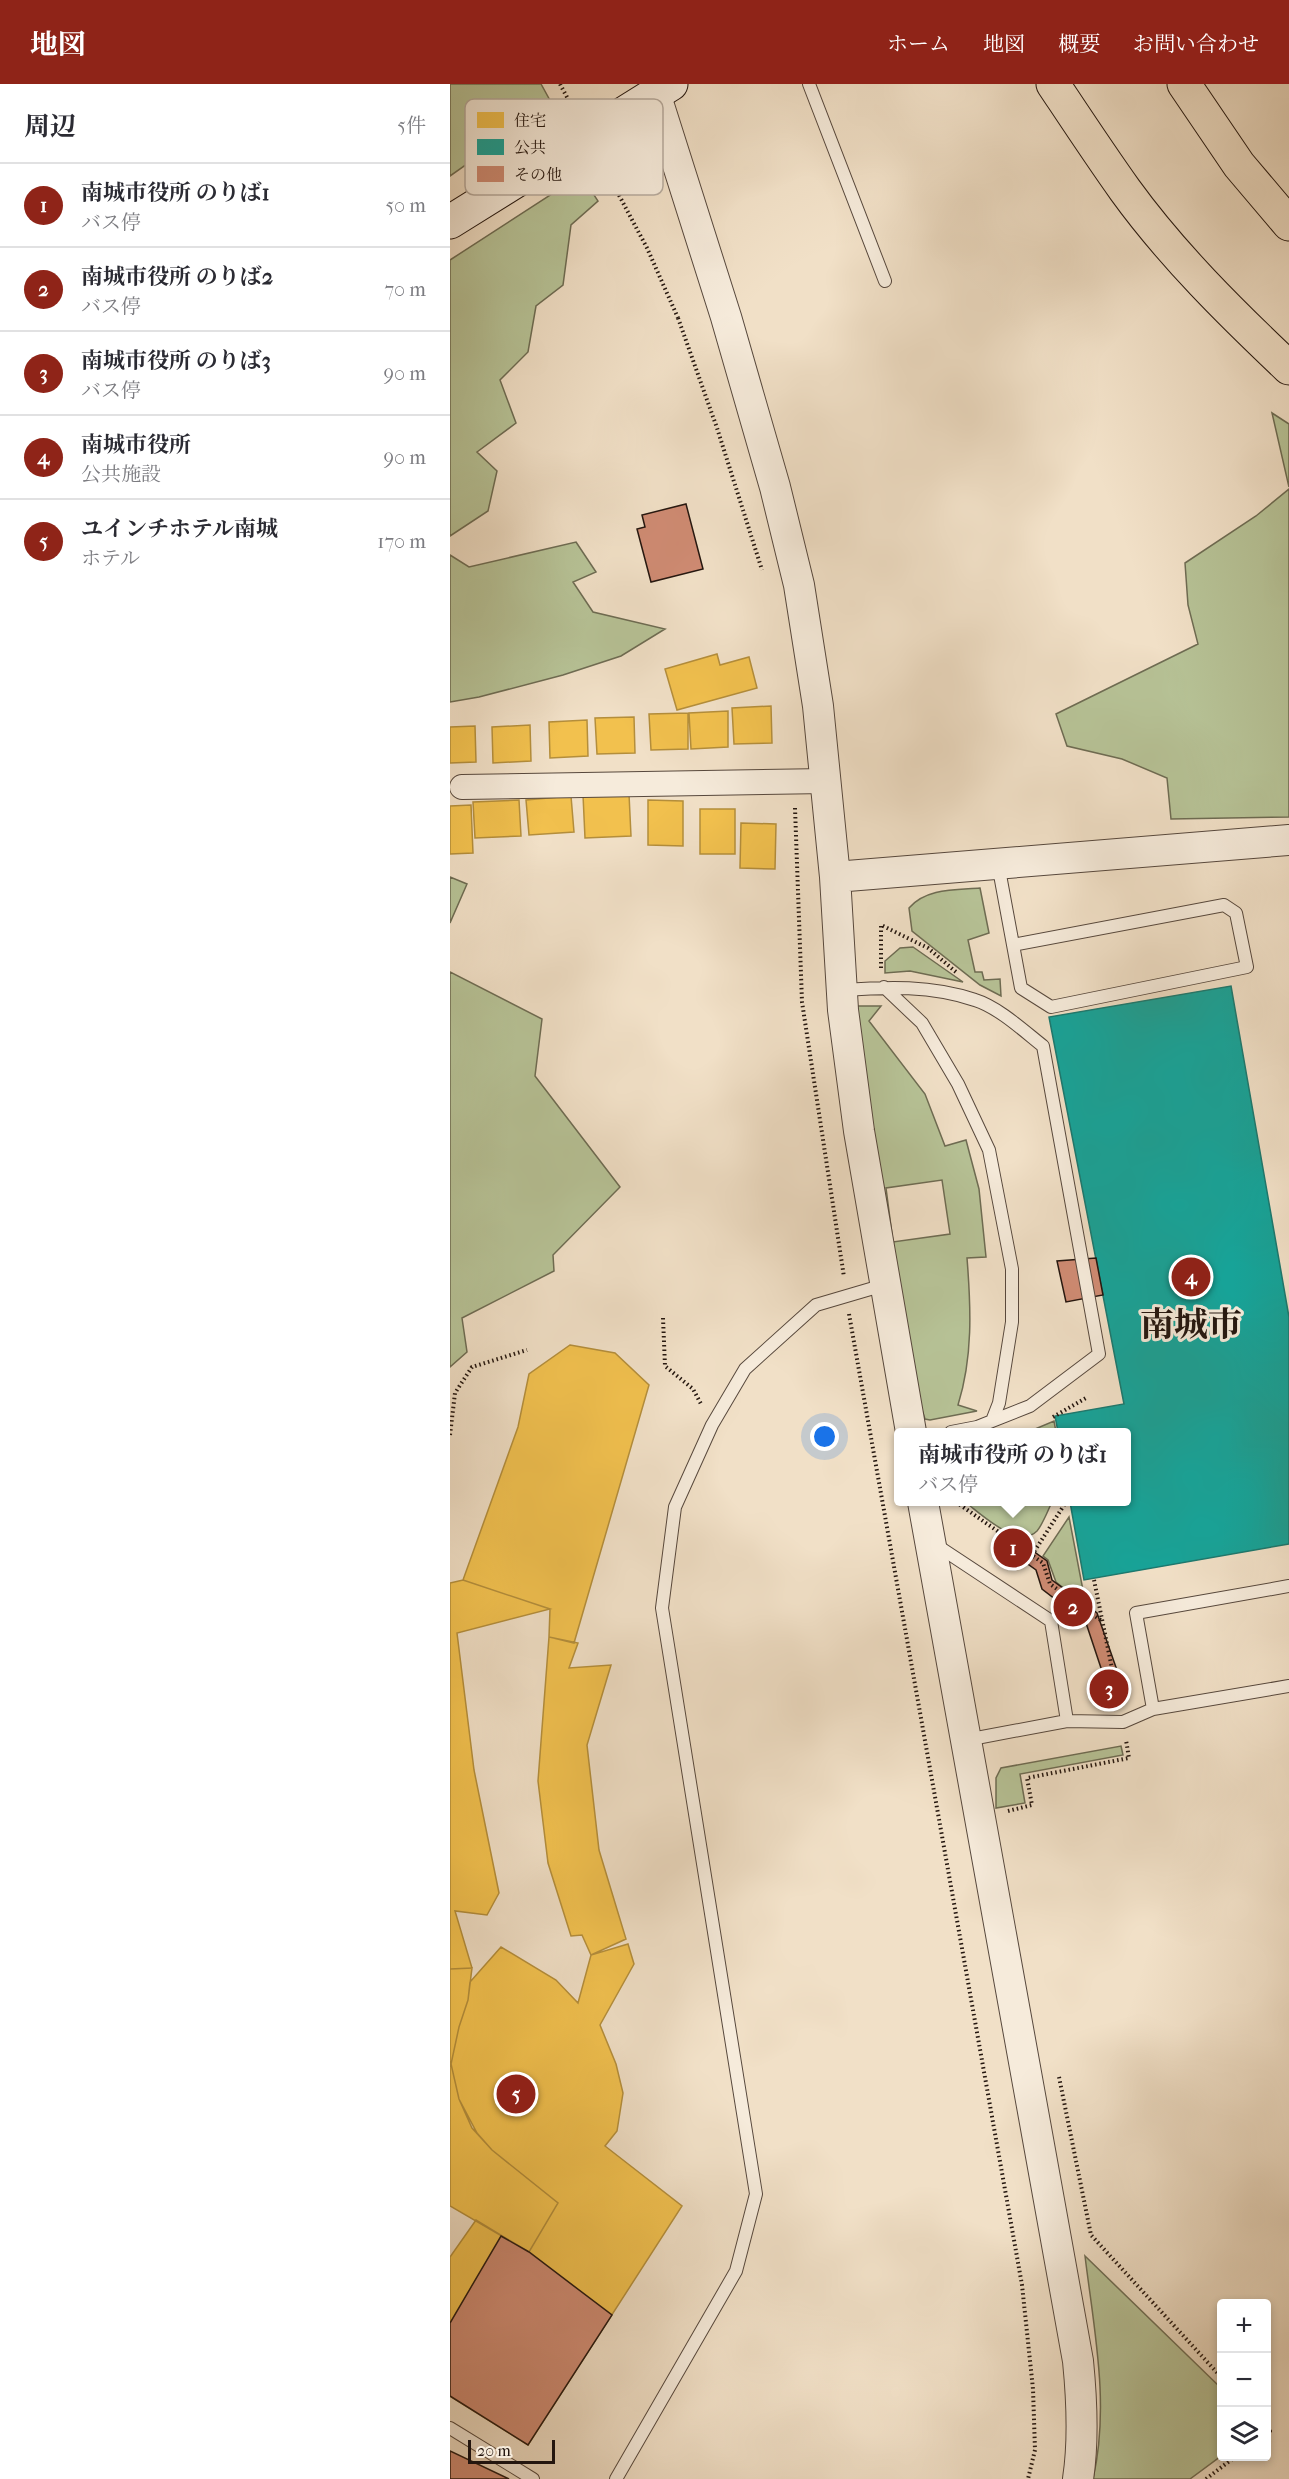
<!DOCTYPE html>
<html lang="ja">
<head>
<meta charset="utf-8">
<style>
	body { margin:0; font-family:"IM FELL French Canon","Noto Serif JP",serif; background:#f2f2f3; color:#2b2b33 }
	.controls { position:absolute; right:18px; bottom:18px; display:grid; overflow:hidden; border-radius:6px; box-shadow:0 3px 9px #0003 }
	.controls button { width:54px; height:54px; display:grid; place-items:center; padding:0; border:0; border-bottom:2px solid #e1e1e2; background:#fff; color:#2b2b33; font:30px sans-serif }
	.scale { position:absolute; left:18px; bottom:15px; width:87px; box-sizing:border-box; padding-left:6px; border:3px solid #24160f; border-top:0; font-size:16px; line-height:21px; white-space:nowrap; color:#24160f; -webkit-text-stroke:4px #f6ebdb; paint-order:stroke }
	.you { position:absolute; left:375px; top:1353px; width:21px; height:21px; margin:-15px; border:4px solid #fff; border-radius:50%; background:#1a73e8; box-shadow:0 0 0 9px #1a73e833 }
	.badge { display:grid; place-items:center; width:39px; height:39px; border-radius:50%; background:#8f2418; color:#fff; font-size:20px; font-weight:700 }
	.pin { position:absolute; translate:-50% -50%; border:3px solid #fff; box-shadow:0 2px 6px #0006 }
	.popup { position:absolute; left:444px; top:1344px; width:237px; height:78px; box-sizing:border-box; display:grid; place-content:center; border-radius:6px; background:#fff; filter:drop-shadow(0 2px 4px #0005); font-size:20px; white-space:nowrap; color:#7c7c81 }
	.popup b { font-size:22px; color:#2b2b33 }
	.popup::after { content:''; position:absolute; left:50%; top:100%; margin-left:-12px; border:12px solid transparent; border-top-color:#fff }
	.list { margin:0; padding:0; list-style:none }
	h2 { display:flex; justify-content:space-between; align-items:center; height:78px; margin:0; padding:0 24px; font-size:26px }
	h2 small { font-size:20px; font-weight:400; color:#7c7c81 }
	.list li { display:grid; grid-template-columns:39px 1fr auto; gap:18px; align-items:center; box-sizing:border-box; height:84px; padding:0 24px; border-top:2px solid #e1e1e2 }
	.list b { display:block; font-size:22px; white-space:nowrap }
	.list p { margin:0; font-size:20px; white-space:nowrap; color:#7c7c81 }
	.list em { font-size:20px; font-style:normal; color:#7c7c81 }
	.icon { flex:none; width:33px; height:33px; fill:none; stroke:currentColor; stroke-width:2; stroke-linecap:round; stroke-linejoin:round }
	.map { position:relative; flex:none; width:839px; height:2395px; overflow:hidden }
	header { display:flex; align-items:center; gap:36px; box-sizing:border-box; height:84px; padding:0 30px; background:#8f2418; color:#fff }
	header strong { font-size:28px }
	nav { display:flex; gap:33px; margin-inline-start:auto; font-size:21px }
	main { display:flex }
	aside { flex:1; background:#fff }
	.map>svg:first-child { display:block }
	.green { fill:#b7c397; stroke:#6e6c53; stroke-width:1.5; fill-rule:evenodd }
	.homes { fill:#f2c14e; stroke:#b48e3b; stroke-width:1.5 }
	.public { fill:#17a398; stroke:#1b796f; stroke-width:1.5 }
	.building { fill:#cf8b73; stroke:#24160f; stroke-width:1.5 }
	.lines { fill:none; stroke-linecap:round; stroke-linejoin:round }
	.service-casing { stroke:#57483d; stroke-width:14 }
	.minor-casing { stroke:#57483d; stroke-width:26 }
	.tertiary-casing { stroke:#57483d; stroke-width:32 }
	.secondary-casing { stroke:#24160f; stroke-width:35 }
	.motorway-casing { stroke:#24160f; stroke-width:35 }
	.path { stroke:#24160f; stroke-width:4; stroke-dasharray:1.5 3; stroke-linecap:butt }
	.service { stroke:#f6ebdb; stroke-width:12 }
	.minor { stroke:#f6ebdb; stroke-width:24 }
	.tertiary { stroke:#f6ebdb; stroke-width:30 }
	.secondary { stroke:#f6ebdb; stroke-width:33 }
	.motorway { stroke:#f1e0c7; stroke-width:33 }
	.path-bridge { stroke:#24160f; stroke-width:4; stroke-dasharray:1.5 3; stroke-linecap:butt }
	.labels { text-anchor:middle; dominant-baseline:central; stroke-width:6; stroke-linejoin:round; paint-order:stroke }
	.town-label { font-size:34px; font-weight:bold; fill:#24160f; stroke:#f6ebdb }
	.key { fill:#f6ebdb; stroke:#b7ab9e; stroke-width:1.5 }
	.key-label { font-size:16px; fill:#24160f }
</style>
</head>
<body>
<header>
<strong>地図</strong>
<nav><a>ホーム</a><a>地図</a><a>概要</a><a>お問い合わせ</a></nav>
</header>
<main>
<aside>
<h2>周辺<small>5件</small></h2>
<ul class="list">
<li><span class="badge">1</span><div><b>南城市役所 のりば1</b><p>バス停</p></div><em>50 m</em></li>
<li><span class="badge">2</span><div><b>南城市役所 のりば2</b><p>バス停</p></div><em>70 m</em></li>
<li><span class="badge">3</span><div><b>南城市役所 のりば3</b><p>バス停</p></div><em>90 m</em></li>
<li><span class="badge">4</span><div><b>南城市役所</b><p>公共施設</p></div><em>90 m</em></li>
<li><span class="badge">5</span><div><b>ユインチホテル南城</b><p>ホテル</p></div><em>170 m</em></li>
</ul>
</aside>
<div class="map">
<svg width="839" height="2395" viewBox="0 0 839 2395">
	<rect width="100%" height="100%" fill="#f1e0c7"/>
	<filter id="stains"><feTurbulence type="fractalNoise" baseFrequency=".00333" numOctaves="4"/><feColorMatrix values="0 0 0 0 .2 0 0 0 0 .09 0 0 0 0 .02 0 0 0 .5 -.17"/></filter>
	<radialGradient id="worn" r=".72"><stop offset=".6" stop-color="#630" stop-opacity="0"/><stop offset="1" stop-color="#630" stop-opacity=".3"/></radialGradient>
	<!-- green -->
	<path class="green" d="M0,0h91l11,20 -102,72z
		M131,91l17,26 -27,24 -8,60 -27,21 -8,46 -28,28 16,43 -39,29 20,19 -9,40 -38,25v-276z
		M822,329l17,11v63z
		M839,405v328l-118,2 -4,-41 -45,-19 -55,-13 -11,-32 142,-70 -10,-39 -3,-42 71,-47z
		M126,458l20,30 -23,10 20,30 72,17 -44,27 -58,19 -84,22 -29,5v-147l19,12z
		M0,793l17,7 -17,39z
		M530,804l9,45 -21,7 7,32h7l2,8 16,-1 1,17 -21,-11 -68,-54 -3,-23c17,-20 47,-18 71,-20z
		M463,863l50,35 -53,-11 -25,2v-12l15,-13z
		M0,888l92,47 -7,57 85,111 -67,68 1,16 -92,47 5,34 -17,15z
		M405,922h26l-12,15 56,73 20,52 21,-6 13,49 7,68 -19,1c4,50 6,99 -9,147l19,6 -47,9 -5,-1 -10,-30 -49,-276zM492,1096l8,54 -57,8 -7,-54z
		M604,1337l2,11h-28z
		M515,1418h87c-4,8 -9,22 -15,29 -19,19 -57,-18 -72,-29z
		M619,1433l17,89 -30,-24 -8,-22 -5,-4z
		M671,1662l2,9 -103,19 5,29 -29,5v-30l5,-10z
		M635,2172l136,132v68l-31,23h-97c17,-74 1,-149 -8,-223z"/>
	<!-- homes -->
	<path class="homes" d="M267,570l3,11 29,-8 8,31 -80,22 -12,-41z
		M321,622l1,37 -38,1 -2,-36z
		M278,627v36l-37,2 -2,-36z
		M238,629v36l-37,1 -2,-36z
		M184,633l1,36 -38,1 -2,-36z
		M137,636l1,36 -38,2 -1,-36z
		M80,641l1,36 -38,2 -1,-36z
		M25,642l1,36 -26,1v-36z
		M179,710l2,42 -46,2 -2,-43z
		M121,712l3,36 -45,3 -3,-35z
		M69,716l2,36 -46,2 -2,-36z
		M198,716l35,1v45l-35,-1z
		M21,721l2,48 -23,1v-48z
		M250,725h35v45h-35z
		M291,739l35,1 -1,45 -35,-1z
		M120,1261l45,8 34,32 -75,258 -25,-6 1,-28 -87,-29 55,-153 11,-53z
		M13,1496l87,29 -93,24 17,137 25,123 -12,22 -32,-4 17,57 -22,1v-386z
		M99,1553l29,6 -9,25 42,-3 -24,80 12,105 27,89 -35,16 -9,-20 -11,1 -23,-73 -10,-82z
		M178,1860l6,20 -34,61 16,39 7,29 -6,38 -12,15 77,60 -154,239 -78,-49v-139l26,-37 53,32 29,-49 -66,-53 -15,-17 -18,-34 -8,-35 8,-37 9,-27 2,-18 31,-35 55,33 22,23 13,-48z
		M22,1884l-4,32 -9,27 -8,37 8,35 13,29 20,22 66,53 -29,49 -79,-46v-237z"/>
	<!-- public -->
	<path class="public" d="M781,902l58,331v227l-205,36 -14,-78h57v-70h-69l-3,-16 69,-12 -75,-387z"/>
	<!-- building -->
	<path class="building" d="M236,420l17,65 -52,13 -14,-53 8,-2 -3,-12z
		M646,1174l7,37 -37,7 -9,-41z
		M569,1457l28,20 5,19 45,33 29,83 -14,5 -26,-78 -44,-34 -6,-19 -25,-18z
		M51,2152l28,16 83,63 -84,130 -78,-49v-73z
		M0,2367l59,28h-59z"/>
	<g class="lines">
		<defs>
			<path id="service" d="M359,0l76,197
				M548,780l23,124 30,19 196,-40 -11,-54 -12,-8 -211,40
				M434,903l38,36 36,61 31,66 23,119v53l-13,81 -7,18
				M392,906c45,-3 89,-5 133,10 23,7 49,31 68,46l56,308 -69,52 -53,21 -26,5
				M486,1461l115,76 16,100 -101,19
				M703,1625l-17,-96 153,-27
				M617,1637l56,1 30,-13 136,-23
				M0,2344l83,51
				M166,2395l120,-208 20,-77 -94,-586 13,-101 37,-82 33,-56 71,-64 68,-20"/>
			<path id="minor" d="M12,703l364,-6"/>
			<path id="tertiary" d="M205,9l71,224 49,170 24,98 19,121 17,171 8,133 16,121 52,301
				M385,793l454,-37
				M473,1418l155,859c4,40 6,79 0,118"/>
			<path id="secondary" d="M0,138l221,-138"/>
			<path id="motorway" d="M603,0c24,36 47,71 72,106 47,65 106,123 164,178
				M734,0l55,81 50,59"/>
		</defs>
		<!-- service casing -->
		<use href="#service" class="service-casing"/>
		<!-- minor casing -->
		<use href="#minor" class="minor-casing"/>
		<!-- tertiary casing -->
		<use href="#tertiary" class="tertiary-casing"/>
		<!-- secondary casing -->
		<use href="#secondary" class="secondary-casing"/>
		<!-- motorway casing -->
		<use href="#motorway" class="motorway-casing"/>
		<!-- path -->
		<path class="path" d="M228,234l39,110 45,142
			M345,724l7,194 42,275
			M431,884v-43l47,23 28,24
			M399,1230l173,971 11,104 2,61 -7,29
			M213,1234l2,48 28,23 8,15
			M603,1333l33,-19
			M0,1351l5,-42 17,-26 55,-17
			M506,1418l87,61 7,21 52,37
			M582,1471l34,-53
			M644,1496l25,123
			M558,1727l24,-6 -5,-27 102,-20 -3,-18
			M609,1993l32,158 131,143
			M816,2344l4,3 -4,3
			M756,2395l30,-23"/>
		<!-- service -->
		<use href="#service" class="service"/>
		<!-- minor -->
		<use href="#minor" class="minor"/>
		<!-- tertiary -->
		<use href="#tertiary" class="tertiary"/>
		<!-- secondary -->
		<use href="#secondary" class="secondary"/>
		<!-- motorway -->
		<use href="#motorway" class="motorway"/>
		<!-- path-bridge -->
		<path class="path-bridge" d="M110,0l87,164 31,70"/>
	</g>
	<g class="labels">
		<!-- town labels -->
		<g class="town-label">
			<text x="741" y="1241">南城市</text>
		</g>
	</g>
	<!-- legend -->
	<rect x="15" y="15" width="198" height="96" rx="9" class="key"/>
	<rect x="27" y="28" width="27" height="16" fill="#f2c14e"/>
	<rect x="27" y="55" width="27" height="16" fill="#17a398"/>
	<rect x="27" y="82" width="27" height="16" fill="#cf8b73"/>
	<g class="key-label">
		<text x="64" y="42">住宅</text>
		<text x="64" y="69">公共</text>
		<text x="64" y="96">その他</text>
	</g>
	<rect width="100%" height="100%" filter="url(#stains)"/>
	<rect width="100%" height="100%" fill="url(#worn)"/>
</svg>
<div class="controls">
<button>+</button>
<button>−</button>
<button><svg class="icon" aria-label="layers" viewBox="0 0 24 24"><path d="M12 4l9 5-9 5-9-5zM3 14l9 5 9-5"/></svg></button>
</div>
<div class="scale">20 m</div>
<div class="you"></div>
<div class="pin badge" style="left:563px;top:1464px">1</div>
<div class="popup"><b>南城市役所 のりば1</b>バス停</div>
<div class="pin badge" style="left:623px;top:1523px">2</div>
<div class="pin badge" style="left:659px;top:1605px">3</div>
<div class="pin badge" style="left:741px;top:1193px">4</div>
<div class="pin badge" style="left:66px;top:2010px">5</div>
</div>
</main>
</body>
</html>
